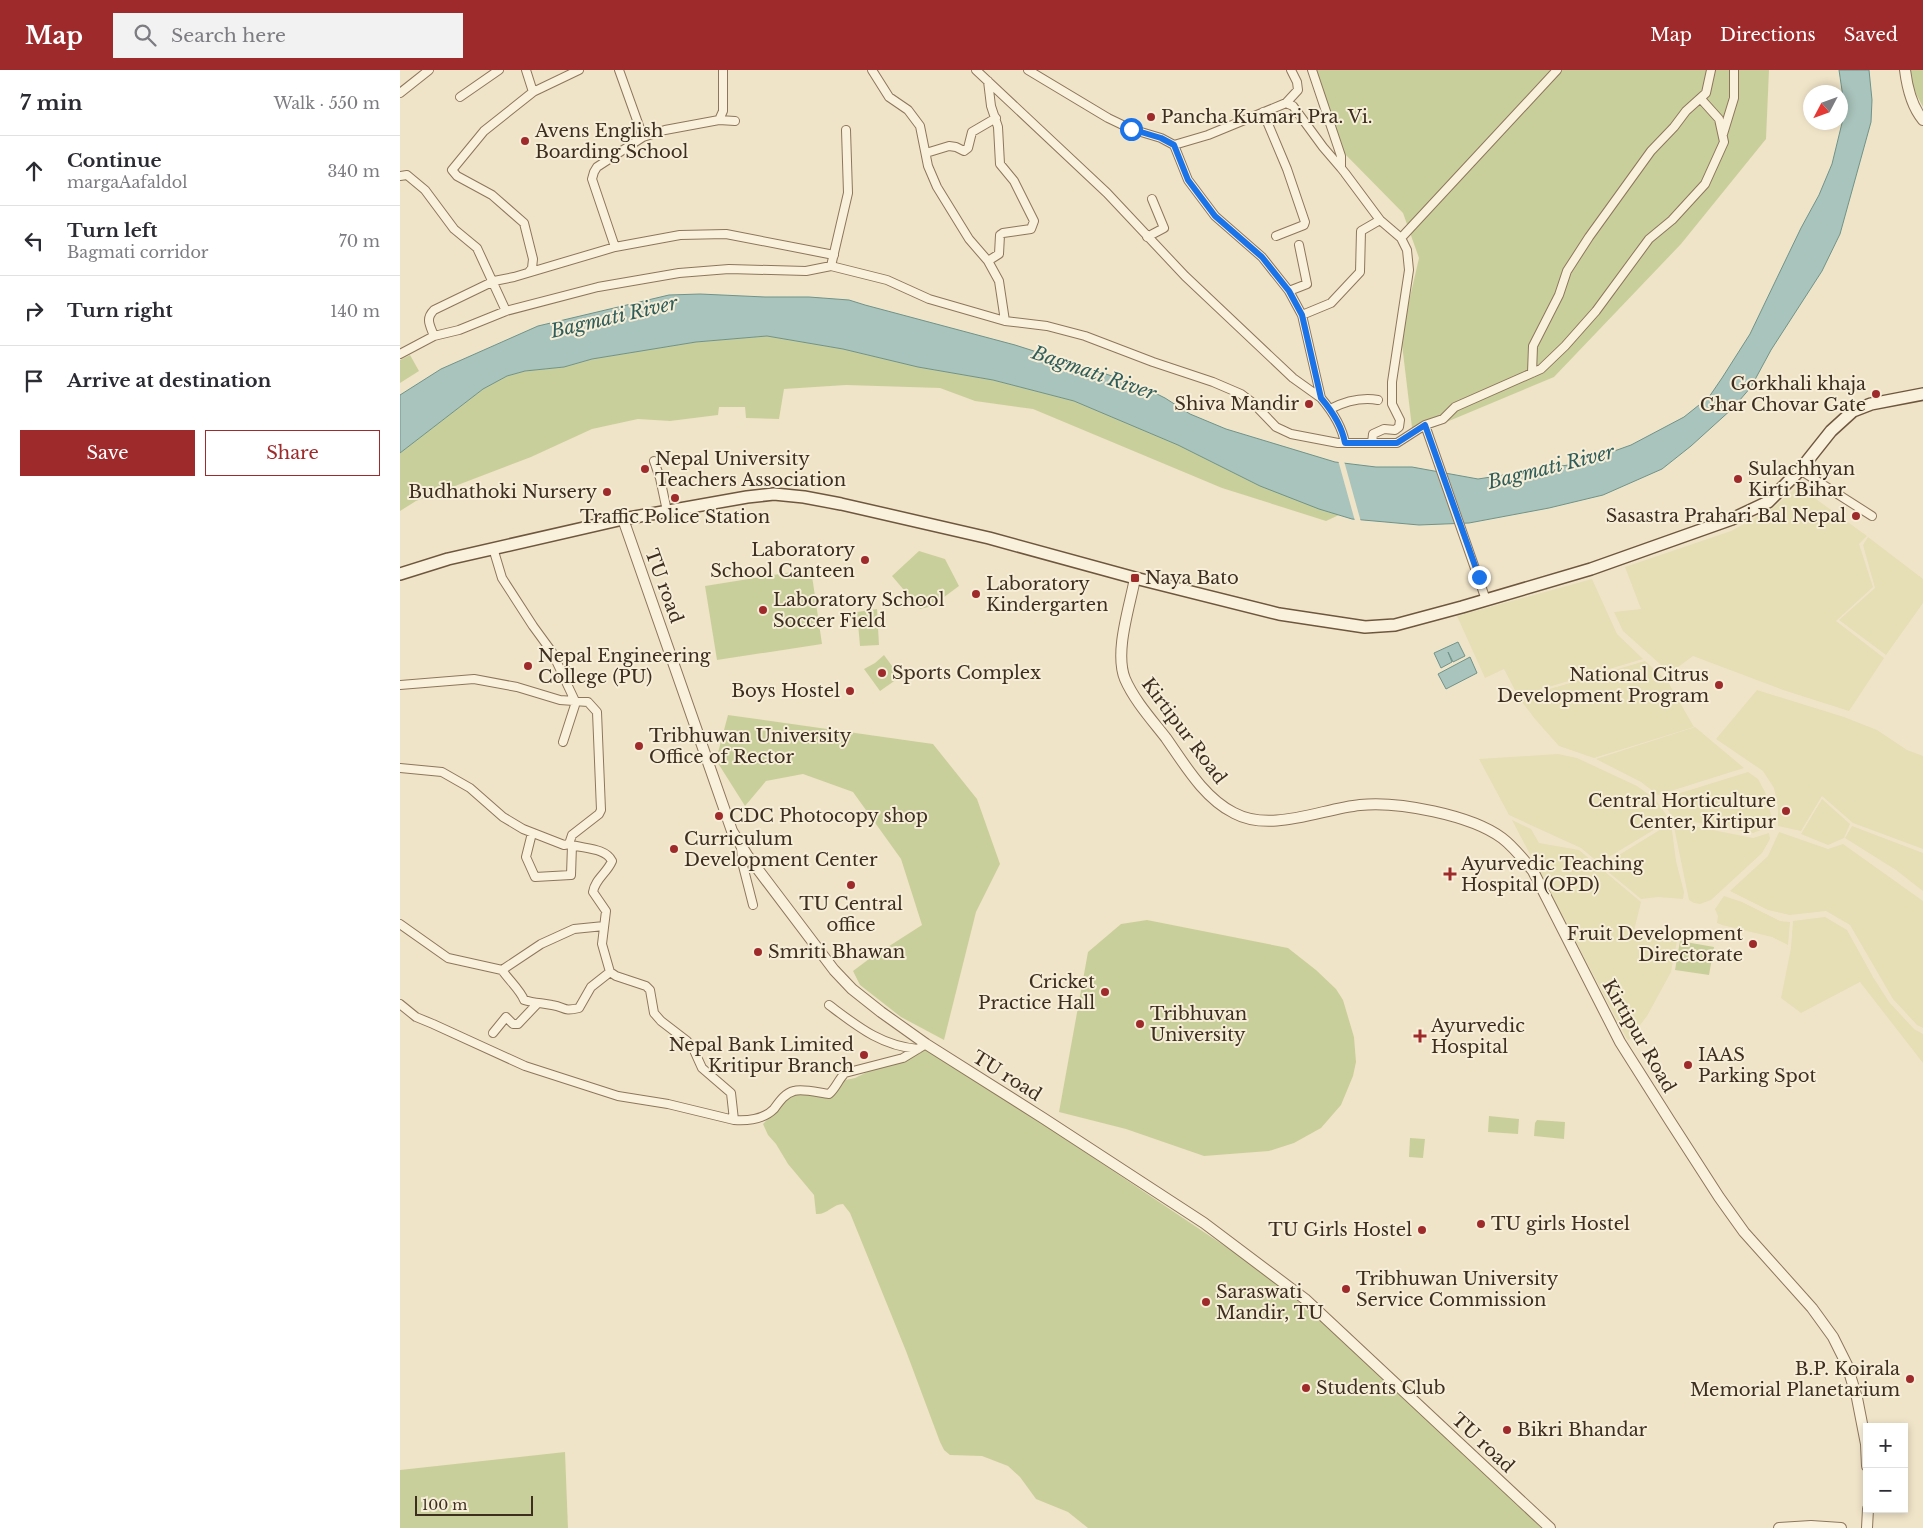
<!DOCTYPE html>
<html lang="en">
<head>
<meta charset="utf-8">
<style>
	body { margin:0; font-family:"Libre Baskerville",serif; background:#f2f2f3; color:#2b2b33 }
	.controls { position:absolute; right:15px; bottom:15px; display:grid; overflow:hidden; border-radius:0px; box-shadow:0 2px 8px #0003 }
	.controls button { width:45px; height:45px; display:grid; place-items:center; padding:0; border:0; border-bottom:1px solid #e1e1e2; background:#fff; color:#2b2b33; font:25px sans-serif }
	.compass { position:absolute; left:1403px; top:15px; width:45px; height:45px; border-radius:50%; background:#fff; box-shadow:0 2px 8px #0003; rotate:229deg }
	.scale { position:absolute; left:15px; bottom:12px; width:118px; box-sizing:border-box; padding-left:5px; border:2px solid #3d2e20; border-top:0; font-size:14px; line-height:18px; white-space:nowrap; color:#3d2e20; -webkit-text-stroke:4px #f7eed8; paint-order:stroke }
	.stop { position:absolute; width:15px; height:15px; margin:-11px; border:4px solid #1a73e8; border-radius:50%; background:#fff }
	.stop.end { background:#1a73e8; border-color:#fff; box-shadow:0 1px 5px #0008 }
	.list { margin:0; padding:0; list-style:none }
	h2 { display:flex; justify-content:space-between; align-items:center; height:65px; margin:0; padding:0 20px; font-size:21px }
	h2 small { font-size:16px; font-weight:400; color:#7c7c81 }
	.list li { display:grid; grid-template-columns:32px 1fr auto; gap:15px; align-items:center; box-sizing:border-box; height:70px; padding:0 20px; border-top:1px solid #e1e1e2 }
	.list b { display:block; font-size:19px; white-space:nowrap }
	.list p { margin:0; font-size:16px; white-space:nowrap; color:#7c7c81 }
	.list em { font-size:16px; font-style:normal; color:#7c7c81 }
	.actions { display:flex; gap:10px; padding:15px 20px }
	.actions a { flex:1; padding:11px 0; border:1px solid #9e2a2b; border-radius:0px; text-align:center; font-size:18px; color:#9e2a2b }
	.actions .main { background:#9e2a2b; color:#fff }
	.icon { flex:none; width:28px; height:28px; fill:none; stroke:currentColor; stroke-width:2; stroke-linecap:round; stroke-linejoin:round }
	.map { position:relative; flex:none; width:1523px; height:1458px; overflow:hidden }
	header { display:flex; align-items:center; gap:30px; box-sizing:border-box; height:70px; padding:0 25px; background:#9e2a2b; color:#fff }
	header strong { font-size:24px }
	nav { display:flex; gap:28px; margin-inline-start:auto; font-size:18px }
	.search { width:350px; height:45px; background:#f2f2f3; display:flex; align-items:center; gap:12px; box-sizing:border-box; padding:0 18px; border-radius:0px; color:#7c7c81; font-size:19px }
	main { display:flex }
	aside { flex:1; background:#fff }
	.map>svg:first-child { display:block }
	.farmland { fill:#e6deb5 }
	.green { fill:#c9cf9b }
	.water { fill:#a9c4bc; stroke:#6f938a }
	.pier { fill:#f0e4c8 }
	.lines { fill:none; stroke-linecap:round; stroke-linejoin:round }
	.minor-casing { stroke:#8d765c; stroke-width:10 }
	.tertiary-casing { stroke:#8d765c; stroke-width:12 }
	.secondary-casing { stroke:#6f573f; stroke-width:14 }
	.minor { stroke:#faf1dc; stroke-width:8 }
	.tertiary { stroke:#faf1dc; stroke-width:10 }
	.secondary { stroke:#faf1dc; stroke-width:11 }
	.route { stroke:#1a73e8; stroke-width:6 }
	.poi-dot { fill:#9e2a2b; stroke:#f7eed8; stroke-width:2 }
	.labels { text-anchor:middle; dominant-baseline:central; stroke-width:4; stroke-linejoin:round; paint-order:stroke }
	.poi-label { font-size:18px; fill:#3d2e20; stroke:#f7eed8; text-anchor:start }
	.street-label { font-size:18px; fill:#3d2e20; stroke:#f7eed8 }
	.water-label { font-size:19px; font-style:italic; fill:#2f5d5a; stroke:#f7eed8 }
</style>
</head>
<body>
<header>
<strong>Map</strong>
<div class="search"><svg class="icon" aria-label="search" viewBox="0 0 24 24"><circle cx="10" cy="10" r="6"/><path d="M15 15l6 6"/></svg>Search here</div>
<nav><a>Map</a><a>Directions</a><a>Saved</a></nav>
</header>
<main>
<aside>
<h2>7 min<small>Walk · 550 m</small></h2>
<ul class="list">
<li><svg class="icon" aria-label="ahead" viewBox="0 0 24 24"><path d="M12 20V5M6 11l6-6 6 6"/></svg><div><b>Continue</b><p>margaAafaldol</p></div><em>340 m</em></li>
<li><svg class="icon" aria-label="left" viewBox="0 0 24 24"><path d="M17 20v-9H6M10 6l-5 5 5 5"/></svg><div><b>Turn left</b><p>Bagmati corridor</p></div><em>70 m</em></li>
<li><svg class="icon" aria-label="right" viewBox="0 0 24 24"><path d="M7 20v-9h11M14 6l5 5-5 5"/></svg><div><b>Turn right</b></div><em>140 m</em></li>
<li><svg class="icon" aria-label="arrive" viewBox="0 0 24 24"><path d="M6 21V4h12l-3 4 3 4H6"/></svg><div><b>Arrive at destination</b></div></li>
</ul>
<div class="actions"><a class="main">Save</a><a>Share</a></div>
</aside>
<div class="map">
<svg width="1523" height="1458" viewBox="0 0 1523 1458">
	<rect width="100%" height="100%" fill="#f0e4c8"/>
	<!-- farmland -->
	<path class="farmland" d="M1398,416l69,50 -8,8 14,43 -37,34 48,37 -35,53 -66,-21 -90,-34 -23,17 -47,-42 -9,-19 27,-3 -16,-42 106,-36 42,-23z
		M1468,467l55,42v24l-37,52 -47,-35 36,-32 -12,-43z
		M1192,509l25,55 26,25 -125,37 -14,-27 -19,9 -28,-62z
		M1245,591l23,21 26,45 -100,31 -35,-12 -24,-27 -16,-21z
		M1357,620l87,27 33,13 30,20 16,6v93l-70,-26 -31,-27 -21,35 -23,-5v-19l-4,-19 -11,-17 -47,-32z
		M1295,657l49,41 -86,27 -17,-13 -45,-23z
		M1158,684l19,4 60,28 18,13 15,21 -71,43 -18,-15 -72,-33 -30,-56z
		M1348,702l10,7 7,13 4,13 2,12 -2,10 -16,6 -80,-15 -12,-19z
		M1422,729l28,25 -6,14 -16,7 -27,-11z
		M1112,750l19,9 8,14 40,7 62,52 -8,33 44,6 -6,31 -24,44 -19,25z
		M1273,752l80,16 16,-5 1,6 -8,14 -51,47 -11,4 -6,-1 -5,-3z
		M1271,753l5,38 8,31 -1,7 -25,-2 -17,2 -40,-33z
		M1452,756l71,27v38l-27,-21 -51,-32z
		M1379,762l49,17 15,-5 80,57v127l-6,-3 -24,-26 -43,-74 -24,-14 -36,4 -22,-5 -38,-19 38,-35z
		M1324,826l18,6 38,19 10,1 -2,23 -16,-8 -50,-12 -5,-2 1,-7 -3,-7z
		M1425,847l22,13 26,47 16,25 25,27 9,5v29l-63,-81 -59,31 -20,-15 10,-50 2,-27z"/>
	<!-- green -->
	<path class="green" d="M914,0h455l-3,69 -85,105 -127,133 -141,59 -12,-100 18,-78 -16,-45 -61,-62z
		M1507,0h16v37l-9,-17z
		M367,266l76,13 75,18 75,13 81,21 104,44 82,41 79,29 -13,6 -104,-33 -189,-79 -58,-8 -35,-13 -94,-3 -62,4 -5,30 -33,-1 -1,-11h-26l-1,8 -48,6 -32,-2 -46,10 -61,28 -115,44 -16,10v-58l83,-64 24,-13 18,-5 39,-4 28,-8 104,-17z
		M10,285l9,16 -19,12v-23z
		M519,481l26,8 14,27 -27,20 -12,3 -28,-33z
		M411,499l11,75 -105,16 -12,-74z
		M477,539l2,36 -19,1 -3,-34z
		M484,585l16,22 -20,14 -16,-22 11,-6z
		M328,645l205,29 44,55 23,65 -24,48 -32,128 -43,-23 -41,-32 -7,-14 16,-12 53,-34 -21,-66 -48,-67 -50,-18 -37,7 -21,25 -29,-46z
		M747,850l141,28 28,22 20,19 7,11 11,37 2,25 -3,14 -12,29 -20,23 -27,15 -25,8 -65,5 -78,-27 -67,-17 29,-160 33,-28z
		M1280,871l34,6 -5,28 -34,-5z
		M524,974l326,219c105,80 198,173 291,265h-453l-20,-16 -32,-13 -16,-22 -12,-11 -26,-10 -32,-1 -6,-5 -4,-8 -34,-91 -56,-138 -7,-9c-10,0 -16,11 -27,10l-2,-19 -26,-31 -12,-20 -8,-9 -5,-11 30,-32 29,3 19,-14 14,-3z
		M1089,1046l30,3 -1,15 -30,-2z
		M1137,1050l28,2 -1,17 -30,-3 1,-13z
		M1010,1068l15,1 -2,19 -14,-1z
		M165,1382l3,76h-168v-58z"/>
	<!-- water -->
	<path class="water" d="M1439,0h30l3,30 -1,22 -31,112 -18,37 -51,79 -20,37 -18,21 -42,38 -29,23 -59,26 -54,13 -80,15 -50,2 -67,-6 -33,-10 -59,-23 -82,-41 -104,-44 -81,-21 -75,-13 -75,-18 -76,-13 -71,6 -104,17 -28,8 -39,4 -18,5 -24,13 -83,64v-58l41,-26 97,-43 131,-31 31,-1 65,3h44l40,3 16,5 150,40 94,30 36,13 20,10 25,16 36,15 109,33 41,5h36l66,12 103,-16 50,-18 53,-28 25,-20 13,-19 28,-44 51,-106 18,-33 13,-31 11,-45 1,-15z
		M1058,572l7,14 -12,6 -5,-10 4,10 -11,6 -7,-15z
		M1070,587l7,16 -31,16 -8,-15z"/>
	<!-- pier -->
	<path class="pier" d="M938,390l6,1 17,61 -6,-1z"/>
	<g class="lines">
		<defs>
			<path id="minor" d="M126,0l7,22
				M219,0l24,67
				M472,0l17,27 19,13 12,16 8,40 9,21 32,52 19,22 11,20 6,40
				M576,0l131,123 78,83 108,102 28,20
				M628,0l80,48 23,11 30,9 13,7 14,35 27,36 47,41 27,34 13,24 19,83c11,13 21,28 24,45
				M912,0l29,86v12l4,5 35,47 21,18 6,12 2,20 -17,112v22l8,16 -1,7 -4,3 -11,-1 -11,5 -1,9
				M0,23l29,-23
				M60,27l39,-27
				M886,33l12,-13 -1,-8 -6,-12
				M863,42l24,57 18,53 -1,3 -28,11
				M319,50l4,-9v-41
				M1323,64l11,-36v-28
				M774,75l34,-10 78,-32 7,3 30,41 18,21
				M526,83l23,-7 7,1 8,4 4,-3 4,-16 24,-14
				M0,106l7,-1 18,15 29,39 23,19 29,63
				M747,167l17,-9 -12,-29
				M1001,168l156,-168
				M215,177l-23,-68 2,-7 3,-5 46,-30 22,-7 54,-10 16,1
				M588,191l11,-7 1,-19 3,-2 28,-4 3,-8 -20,-40 -14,-17 -2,-37 -7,-21 -3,-25
				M431,196l17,-73 -2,-63
				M129,202l3,-4 1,-9 -9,-36 -32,-28 -35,-19 -5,-6 32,-39 49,-39 46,-22
				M889,221l18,-7 -8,-39
				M902,245l29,-12 29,-31 1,-41 19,-11
				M34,266c-4,-11 -9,-17 0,-26l60,-29 20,-4 101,-30 65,-12 46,-1 108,21
				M0,284l34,-18 25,-6 47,-19 92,-24 81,-14 50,-4 77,2 25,-5 56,14 42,19 76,22 42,5 38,10 68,26 60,20 28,12 12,9 23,24 15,7 47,9h59l28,-18 18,-6 12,-12 86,-38 24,-23 31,-35 53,-72 23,-19 33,-36 19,-42 -5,-23 -18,-20
				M1132,303l1,-27 26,-51 8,-24 22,-34 62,-86 23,-24 12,-16 20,-18 5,-23
				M930,339c16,-8 31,-12 48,-9
				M1025,355l61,175
				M254,391l6,17 7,33
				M1400,400l72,46
				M93,478l9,30 31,48 19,26 23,49v4l-12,37
				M0,615l74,-6 43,8 43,13 28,2 9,10 4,98 -2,4 -27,21 -3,9 -5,1 -41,-16 -20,-12 -33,-29 -28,-16 -42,-4
				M132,763l-6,24 9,20 36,-2 1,-30
				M341,777l1,15 11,43
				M0,854l48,34 54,12 39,-26 33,-15 30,-3
				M102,900c6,9 19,21 22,30 10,3 18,3 28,5 14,2 10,7 27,3l12,-21 19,-15
				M0,934l16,13 17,7 92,42 93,30 50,8 66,16 -3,-27 -29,-25 -9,-20 -6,-7 -26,-20 -7,-8 -4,-23 -4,-4 -30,-10 -6,-4 -8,-28 4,-33 -13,-19c2,-13 14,-19 19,-31 -7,-14 -30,-12 -43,-17
				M429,935c28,21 52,41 89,44
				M93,963l13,-16 7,7h5l19,-20
				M334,1050c14,1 29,0 40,-11 5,-7 11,-16 20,-18 8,-3 26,2 35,3 7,-6 9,-14 16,-21l58,-15 23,-14"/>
			<path id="tertiary" d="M1505,0c2,16 7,37 18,50
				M223,449l109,312 15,24 87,115 18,19 29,23 45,32 117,74 161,105 101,76 245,229
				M735,508c-5,28 -21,74 -10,101 9,21 27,41 41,59 19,27 38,60 68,75 37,20 87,-4 126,-8 38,-4 111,10 142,33 12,9 21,21 31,33l87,171 50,79 49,76 25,35 68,76 21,29 14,28 10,33 9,46 1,22
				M1379,1458l32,-2 30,2
				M1467,1458l1,-19"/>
			<path id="secondary" d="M0,504l48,-15 175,-40 124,-22 27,-3 30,3 37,7 148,34 146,40 144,36 86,13 30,-2 67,-18 129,-38 141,-50 36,-17 32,-32 31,-39 22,-20 18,-7 52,-10"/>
		</defs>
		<!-- minor casing -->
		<use href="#minor" class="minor-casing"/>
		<!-- tertiary casing -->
		<use href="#tertiary" class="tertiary-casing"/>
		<!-- secondary casing -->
		<use href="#secondary" class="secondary-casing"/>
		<!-- minor -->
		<use href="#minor" class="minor"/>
		<!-- tertiary -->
		<use href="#tertiary" class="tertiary"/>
		<!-- secondary -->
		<use href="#secondary" class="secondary"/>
	</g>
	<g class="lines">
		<!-- route -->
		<path class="route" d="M731,59l30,9 13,7 14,35 27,36 47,41 27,34 13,24 19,83c11,13 21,28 24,45h52l28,-18 54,152"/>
	</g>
	<!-- markers -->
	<g class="poi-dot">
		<circle cx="751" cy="47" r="5"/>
		<circle cx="125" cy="71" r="5"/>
		<circle cx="1476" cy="324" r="5"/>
		<circle cx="909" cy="334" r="5"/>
		<circle cx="245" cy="399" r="5"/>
		<circle cx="1338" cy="409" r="5"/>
		<circle cx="207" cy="422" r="5"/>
		<circle cx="275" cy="428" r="5"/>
		<circle cx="1456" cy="446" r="5"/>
		<circle cx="465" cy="490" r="5"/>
		<rect x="730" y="503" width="10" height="10" rx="2.5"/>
		<circle cx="576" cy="524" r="5"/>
		<circle cx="363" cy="540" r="5"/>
		<circle cx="128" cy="596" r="5"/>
		<circle cx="482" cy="603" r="5"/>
		<circle cx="1319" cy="615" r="5"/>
		<circle cx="450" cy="621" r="5"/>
		<circle cx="239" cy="676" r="5"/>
		<circle cx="1386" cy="741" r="5"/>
		<circle cx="319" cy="746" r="5"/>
		<circle cx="274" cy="779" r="5"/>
		<path d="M1047.5 796.5h5v5h5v5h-5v5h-5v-5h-5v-5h5z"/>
		<circle cx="451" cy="815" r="5"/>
		<circle cx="1353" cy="874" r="5"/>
		<circle cx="358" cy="882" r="5"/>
		<circle cx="705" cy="922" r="5"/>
		<circle cx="740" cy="954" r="5"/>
		<path d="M1017.5 958.5h5v5h5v5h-5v5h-5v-5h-5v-5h5z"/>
		<circle cx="464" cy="985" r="5"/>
		<circle cx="1288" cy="995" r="5"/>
		<circle cx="1081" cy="1154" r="5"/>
		<circle cx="1022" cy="1160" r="5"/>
		<circle cx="946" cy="1219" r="5"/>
		<circle cx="806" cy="1232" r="5"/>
		<circle cx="1510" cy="1309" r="5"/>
		<circle cx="906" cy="1318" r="5"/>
		<circle cx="1107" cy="1360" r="5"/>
	</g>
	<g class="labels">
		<!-- poi labels -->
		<g class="poi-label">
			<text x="761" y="47">Pancha Kumari Pra. Vi.</text>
			<text x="135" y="61">Avens English<tspan x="135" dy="21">Boarding School</tspan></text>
			<text x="1466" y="314" text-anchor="end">Gorkhali khaja<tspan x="1466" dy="21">Ghar Chovar Gate</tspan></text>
			<text x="899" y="334" text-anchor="end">Shiva Mandir</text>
			<text x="255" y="389">Nepal University<tspan x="255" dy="21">Teachers Association</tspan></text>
			<text x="1348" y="399">Sulachhyan<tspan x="1348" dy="21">Kirti Bihar</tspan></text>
			<text x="197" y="422" text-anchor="end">Budhathoki Nursery</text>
			<text x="1446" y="446" text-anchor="end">Sasastra Prahari Bal Nepal</text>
			<text x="275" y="447" text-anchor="middle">Traffic Police Station</text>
			<text x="455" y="480" text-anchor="end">Laboratory<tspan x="455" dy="21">School Canteen</tspan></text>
			<text x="745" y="508">Naya Bato</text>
			<text x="586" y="514">Laboratory<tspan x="586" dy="21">Kindergarten</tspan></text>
			<text x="373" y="530">Laboratory School<tspan x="373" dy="21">Soccer Field</tspan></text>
			<text x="138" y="586">Nepal Engineering<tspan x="138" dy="21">College (PU)</tspan></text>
			<text x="492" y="603">Sports Complex</text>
			<text x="1309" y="605" text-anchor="end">National Citrus<tspan x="1309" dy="21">Development Program</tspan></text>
			<text x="440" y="621" text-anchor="end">Boys Hostel</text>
			<text x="249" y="666">Tribhuwan University<tspan x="249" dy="21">Office of Rector</tspan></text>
			<text x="1376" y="731" text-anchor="end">Central Horticulture<tspan x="1376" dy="21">Center, Kirtipur</tspan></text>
			<text x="329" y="746">CDC Photocopy shop</text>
			<text x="284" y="769">Curriculum<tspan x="284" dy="21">Development Center</tspan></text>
			<text x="1061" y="794">Ayurvedic Teaching<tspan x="1061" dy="21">Hospital (OPD)</tspan></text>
			<text x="451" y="834" text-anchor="middle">TU Central<tspan x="451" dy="21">office</tspan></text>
			<text x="1343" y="864" text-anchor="end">Fruit Development<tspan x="1343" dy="21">Directorate</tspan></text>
			<text x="368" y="882">Smriti Bhawan</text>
			<text x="695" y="912" text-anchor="end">Cricket<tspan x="695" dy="21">Practice Hall</tspan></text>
			<text x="750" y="944">Tribhuvan<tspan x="750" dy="21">University</tspan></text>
			<text x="1031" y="956">Ayurvedic<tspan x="1031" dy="21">Hospital</tspan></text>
			<text x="454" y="975" text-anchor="end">Nepal Bank Limited<tspan x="454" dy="21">Kritipur Branch</tspan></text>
			<text x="1298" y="985">IAAS<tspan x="1298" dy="21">Parking Spot</tspan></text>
			<text x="1091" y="1154">TU girls Hostel</text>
			<text x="1012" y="1160" text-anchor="end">TU Girls Hostel</text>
			<text x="956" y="1209">Tribhuwan University<tspan x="956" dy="21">Service Commission</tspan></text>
			<text x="816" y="1222">Saraswati<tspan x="816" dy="21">Mandir, TU</tspan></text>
			<text x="1500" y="1299" text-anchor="end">B.P. Koirala<tspan x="1500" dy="21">Memorial Planetarium</tspan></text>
			<text x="916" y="1318">Students Club</text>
			<text x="1117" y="1360">Bikri Bhandar</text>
		</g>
		<!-- street labels -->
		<g class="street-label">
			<text transform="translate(264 516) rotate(70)">TU road</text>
			<text transform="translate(784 661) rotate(53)">Kirtipur Road</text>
			<text transform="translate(1239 966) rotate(60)">Kirtipur Road</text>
			<text transform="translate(607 1006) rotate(32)">TU road</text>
			<text transform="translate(1083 1373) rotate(43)">TU road</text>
		</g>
		<!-- water labels -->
		<g class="water-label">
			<text transform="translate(214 247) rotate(-13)">Bagmati River</text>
			<text transform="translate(694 303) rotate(19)">Bagmati River</text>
			<text transform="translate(1151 397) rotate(-14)">Bagmati River</text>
		</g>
	</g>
</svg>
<div class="controls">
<button>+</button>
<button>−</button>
</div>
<svg class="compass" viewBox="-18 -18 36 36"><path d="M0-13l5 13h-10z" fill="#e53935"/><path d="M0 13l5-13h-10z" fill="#7c7c81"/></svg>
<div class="scale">100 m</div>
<div class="stop" style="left:731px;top:59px"></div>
<div class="stop end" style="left:1079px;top:507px"></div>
</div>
</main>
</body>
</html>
